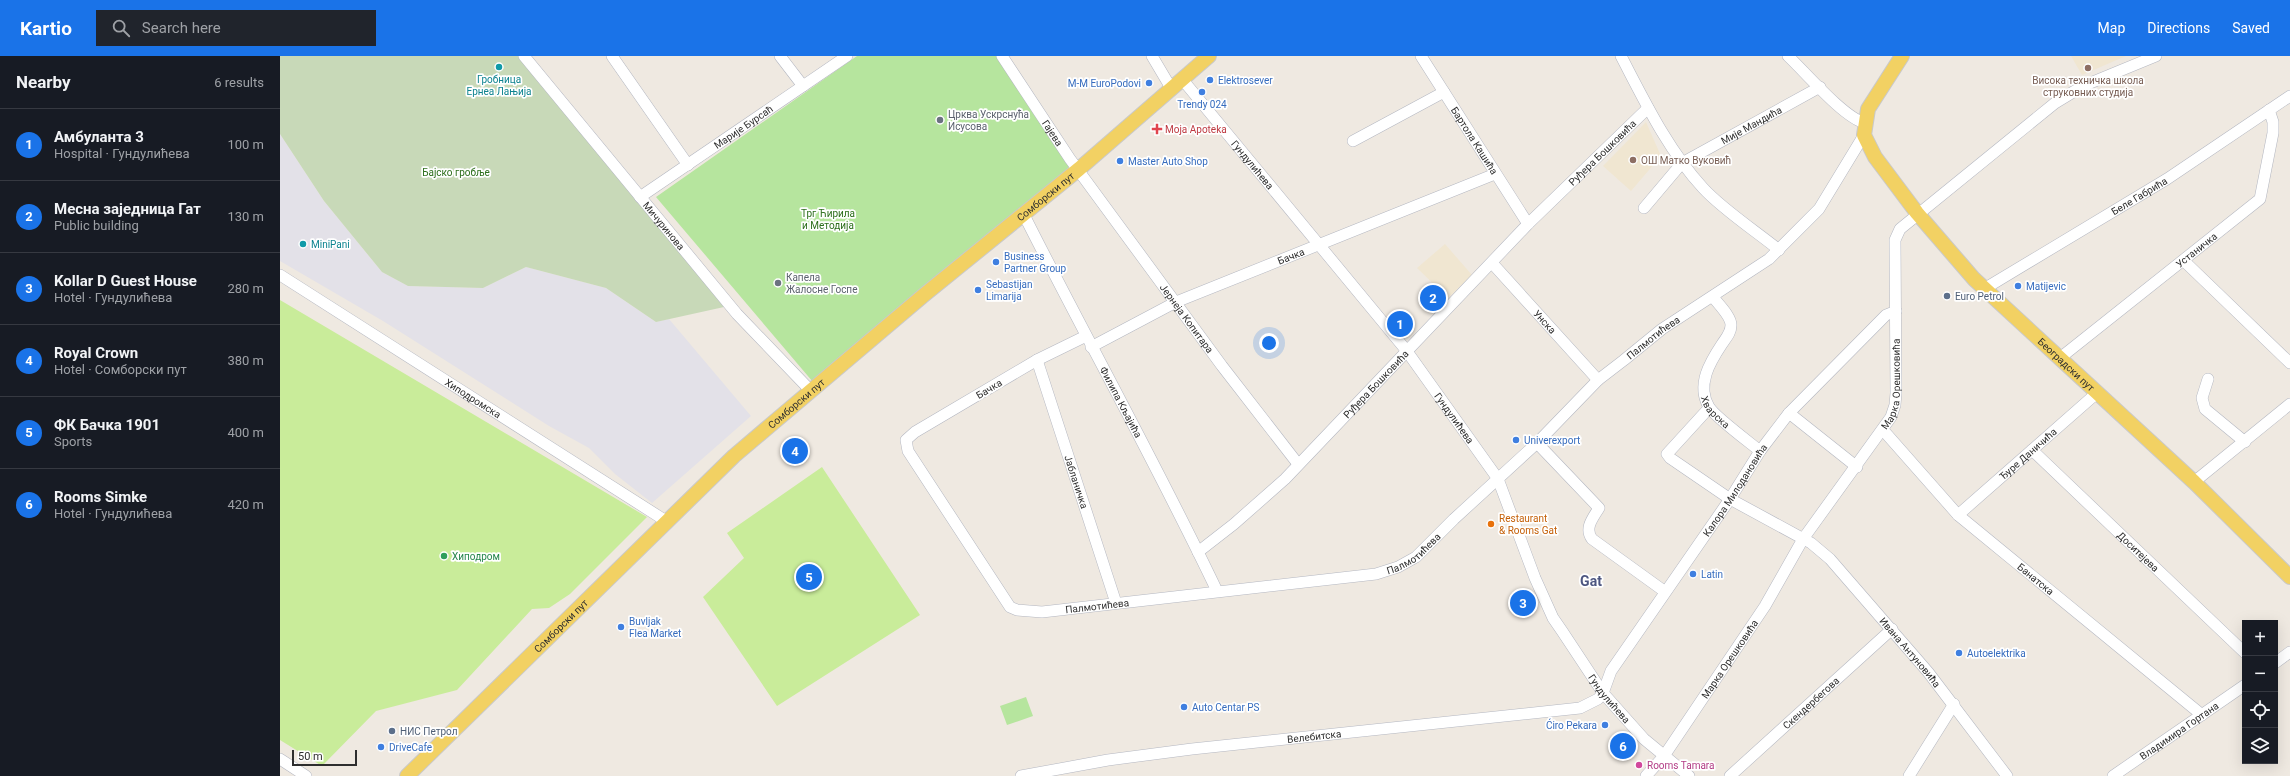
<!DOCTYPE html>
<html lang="en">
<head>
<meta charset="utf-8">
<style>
	body { margin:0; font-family:Roboto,sans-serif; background:#20242c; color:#f1f3f6 }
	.controls { position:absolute; right:12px; bottom:12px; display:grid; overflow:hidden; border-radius:0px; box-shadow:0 4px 16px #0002 }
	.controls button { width:36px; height:36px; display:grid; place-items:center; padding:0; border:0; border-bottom:1px solid #363941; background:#171b24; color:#f1f3f6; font:20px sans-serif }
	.scale { position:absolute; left:12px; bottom:10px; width:65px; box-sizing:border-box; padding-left:4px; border:2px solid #2e2e2e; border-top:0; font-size:11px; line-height:14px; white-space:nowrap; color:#2e2e2e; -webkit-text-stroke:3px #fff; paint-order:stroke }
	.you { position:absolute; left:989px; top:287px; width:14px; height:14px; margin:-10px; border:3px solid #fff; border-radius:50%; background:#1a73e8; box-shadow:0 0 0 6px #1a73e833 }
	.badge { display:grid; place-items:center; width:26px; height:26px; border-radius:50%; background:#1a73e8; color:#fff; font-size:13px; font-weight:700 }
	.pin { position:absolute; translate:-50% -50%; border:2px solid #fff; box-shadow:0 1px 4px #0006 }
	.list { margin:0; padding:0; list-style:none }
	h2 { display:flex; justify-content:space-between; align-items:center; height:52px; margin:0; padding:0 16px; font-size:17px }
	h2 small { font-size:13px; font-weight:400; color:#9ea1a6 }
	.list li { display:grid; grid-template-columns:26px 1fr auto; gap:12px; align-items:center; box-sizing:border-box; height:72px; padding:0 16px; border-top:1px solid #363941 }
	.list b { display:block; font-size:15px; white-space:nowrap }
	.list p { margin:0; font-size:13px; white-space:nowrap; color:#9ea1a6 }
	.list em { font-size:13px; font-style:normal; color:#9ea1a6 }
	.icon { flex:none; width:22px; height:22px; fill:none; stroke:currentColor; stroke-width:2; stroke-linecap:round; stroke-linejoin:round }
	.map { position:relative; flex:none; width:2010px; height:720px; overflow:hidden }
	header { display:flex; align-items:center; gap:24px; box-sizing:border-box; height:56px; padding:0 20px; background:#1a73e8; color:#fff }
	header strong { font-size:19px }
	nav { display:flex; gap:22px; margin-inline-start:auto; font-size:14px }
	.search { width:280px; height:36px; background:#20242c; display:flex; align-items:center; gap:10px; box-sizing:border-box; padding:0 14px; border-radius:0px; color:#9ea1a6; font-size:15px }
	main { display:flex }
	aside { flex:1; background:#171b24 }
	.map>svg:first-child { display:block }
	.industrial { fill:#e3e1e8 }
	.education { fill:#f0e6d1 }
	.green { fill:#b6e59e }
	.cemetery { fill:#c8d9b8 }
	.pitch { fill:#c9ec9a }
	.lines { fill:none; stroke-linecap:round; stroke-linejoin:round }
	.minor-casing { stroke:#b4b7c1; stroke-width:12 }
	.major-casing { stroke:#c9c9c9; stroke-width:16 }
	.minor { stroke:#fff; stroke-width:11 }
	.major { stroke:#f2d163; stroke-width:14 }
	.culture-dot { fill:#0f9aa8; stroke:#fff; stroke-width:1.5 }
	.education-dot { fill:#8d6e63; stroke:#fff; stroke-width:1.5 }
	.shop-dot { fill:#3f7fe0; stroke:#fff; stroke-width:1.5 }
	.worship-dot { fill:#6b7280; stroke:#fff; stroke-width:1.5 }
	.health-dot { fill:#e0444e; stroke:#fff; stroke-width:1.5 }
	.service-dot { fill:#5c6f8a; stroke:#fff; stroke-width:1.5 }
	.food-dot { fill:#e8710a; stroke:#fff; stroke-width:1.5 }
	.leisure-dot { fill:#2e9e5b; stroke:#fff; stroke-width:1.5 }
	.hotel-dot { fill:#d1479c; stroke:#fff; stroke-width:1.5 }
	.labels { text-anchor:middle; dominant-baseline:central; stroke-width:3.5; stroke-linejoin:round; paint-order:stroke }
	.culture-label { font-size:10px; fill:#0d838f; stroke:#fff }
	.shop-label { font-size:10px; fill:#366cbe; stroke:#fff; text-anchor:start }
	.education-label { font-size:10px; fill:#785e54; stroke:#fff }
	.worship-label { font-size:10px; fill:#5b616d; stroke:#fff; text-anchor:start }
	.street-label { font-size:10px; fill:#2e2e2e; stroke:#fff }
	.health-label { font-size:10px; fill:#be3a42; stroke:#fff; text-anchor:start }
	.park-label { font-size:10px; fill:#2c6e1b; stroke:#fff }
	.service-label { font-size:10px; fill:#4e5e75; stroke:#fff; text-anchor:start }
	.food-label { font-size:10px; fill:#c56008; stroke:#fff; text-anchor:start }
	.leisure-label { font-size:10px; fill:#27864d; stroke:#fff; text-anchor:start }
	.hotel-label { font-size:10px; fill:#b23c85; stroke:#fff; text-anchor:start }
	.district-label { font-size:14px; font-weight:bold; fill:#4d5680; stroke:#fff }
</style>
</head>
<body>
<header>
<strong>Kartio</strong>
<div class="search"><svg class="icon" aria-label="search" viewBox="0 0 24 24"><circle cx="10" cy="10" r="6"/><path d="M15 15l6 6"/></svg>Search here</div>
<nav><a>Map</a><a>Directions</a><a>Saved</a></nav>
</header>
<main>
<aside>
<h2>Nearby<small>6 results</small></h2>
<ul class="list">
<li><span class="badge">1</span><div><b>Амбуланта 3</b><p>Hospital · Гундулићева</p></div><em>100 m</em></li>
<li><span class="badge">2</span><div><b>Месна заједница Гат</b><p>Public building</p></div><em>130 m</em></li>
<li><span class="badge">3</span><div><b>Kollar D Guest House</b><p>Hotel · Гундулићева</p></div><em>280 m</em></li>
<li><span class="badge">4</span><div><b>Royal Crown</b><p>Hotel · Сомборски пут</p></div><em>380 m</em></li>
<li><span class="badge">5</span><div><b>ФК Бачка 1901</b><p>Sports</p></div><em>400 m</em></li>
<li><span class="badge">6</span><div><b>Rooms Simke</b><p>Hotel · Гундулићева</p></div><em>420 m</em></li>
</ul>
</aside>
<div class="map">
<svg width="2010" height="720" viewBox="0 0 2010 720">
	<rect width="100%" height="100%" fill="#efe9e1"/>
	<!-- industrial -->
	<path class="industrial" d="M0,78l44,67 58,71 26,14 75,2 43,-21 80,21 50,34 13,-3 82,97 -99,87 -37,-29 -26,-26 -40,-22 -166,-105 -103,-60z"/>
	<!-- education -->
	<path class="education" d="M1791,0h55l-44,19z
		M1366,66l15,34 -30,35 -28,-25z
		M1165,188l27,31 -24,23 -31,-30z"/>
	<!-- green -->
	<path class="green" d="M577,0h141l75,111 -260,215 -157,-185z
		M746,641l7,19 -26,9 -7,-19z"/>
	<!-- cemetery -->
	<path class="cemetery" d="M0,0h242l50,58 152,193 -68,15 -50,-34 -80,-21 -43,21 -75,-2 -26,-14 -58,-71 -44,-67z"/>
	<!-- pitch -->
	<path class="pitch" d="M0,244l367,217 -77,77 -21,14 -17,1 -75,81 -81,21 -54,55 -42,-26z
		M542,411l98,148 -143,91 -74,-109 41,-39 -17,-25z"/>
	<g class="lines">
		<defs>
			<g id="minor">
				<path id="s1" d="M244,0l213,258 73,76"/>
				<path d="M332,0l76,109"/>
				<path d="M500,0l23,30"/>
				<path id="s2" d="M722,0l68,103 152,207 76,98"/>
				<path d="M872,0l19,32"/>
				<path id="s3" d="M1141,0l107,168"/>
				<path d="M1341,0c24,46 47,94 82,132 19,21 54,44 76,62"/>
				<path d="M1508,0c18,17 56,62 77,67"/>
				<path id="s4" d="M902,23l224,271 92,129 37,99 18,40 9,13 41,62 41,46 45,37"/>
				<path d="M1073,85l91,-49"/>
				<path id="s5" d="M360,141l207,-141"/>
				<path id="s6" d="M1364,152l38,-45 138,-76"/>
				<path id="s7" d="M743,157c64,127 133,250 194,378"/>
				<path d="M1904,205l106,102"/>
				<path id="s8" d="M1212,207l106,117"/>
				<path id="s9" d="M0,219l386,246"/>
				<path id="s10" d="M1704,233l183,-110 123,-83"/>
				<path id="s11" d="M1433,241c5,7 18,19 18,28 0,8 -5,13 -9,19 -12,18 -26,41 -13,63 5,9 40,35 51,44"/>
				<path id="s12" d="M806,280l-49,24 -122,72 -9,8 2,11 102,156 7,3 25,2 334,-38 22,-7 18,-10 38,-38 83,-76 61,-63 26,-20 38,-31 107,-70 50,-50 45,-74"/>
				<path id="s13" d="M811,291l85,-45 319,-128"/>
				<path id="s14" d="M1780,302l200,-159 13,-66v-11l-4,-12"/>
				<path id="s15" d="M757,304l79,243"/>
				<path d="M1928,323l-6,19 3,11 40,33"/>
				<path id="s16" d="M1429,352l-42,46 3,4 60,41 81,44 19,16 98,113 79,104"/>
				<path d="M1509,357l68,54"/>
				<path id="s17" d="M1603,374l75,85 244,200"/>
				<path d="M1257,387l62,65c-6,10 -15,20 -7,31l72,52"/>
				<path id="s18" d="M1752,394l213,203"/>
				<path d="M1914,426l96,-78"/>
				<path id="s19" d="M1678,459l140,-123"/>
				<path id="s20" d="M918,496l36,-28 51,-45 243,-255 120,-116"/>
				<path d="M1995,607l15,-11"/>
				<path d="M0,703l26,17"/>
				<path id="s21" d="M741,720l87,-16 84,-11 388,-41 18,-9 5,-6 8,-22 119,-172 30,-48 29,-38 97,-98 10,-4"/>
				<path id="s22" d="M1366,720l18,-20 101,-150 38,-67 88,-122 4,-12 1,-12 -1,-153 5,-11 155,-126 28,-17 73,-30"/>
				<path id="s23" d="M1450,720l162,-147"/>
				<path d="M1629,720l45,-72"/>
				<path id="s24" d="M1833,720l132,-91"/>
			</g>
			<g id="major">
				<path id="s25" d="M1622,0l-34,53 -4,26 11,22 42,56 57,66 220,203 96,95"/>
				<path id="s26" d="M127,720l327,-320 190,-161 155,-126 130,-113"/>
			</g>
		</defs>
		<!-- minor casing -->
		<use href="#minor" class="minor-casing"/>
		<!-- major casing -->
		<use href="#major" class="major-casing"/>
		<!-- minor -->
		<use href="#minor" class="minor"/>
		<!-- major -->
		<use href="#major" class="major"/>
	</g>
	<!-- markers -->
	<g class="culture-dot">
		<circle cx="219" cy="11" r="4"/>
		<circle cx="23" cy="188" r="4"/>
	</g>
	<g class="education-dot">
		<circle cx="1808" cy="12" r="4"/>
		<circle cx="1353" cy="104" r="4"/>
	</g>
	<g class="shop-dot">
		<circle cx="930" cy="24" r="4"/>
		<circle cx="869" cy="27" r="4"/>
		<circle cx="922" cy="36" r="4"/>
		<circle cx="840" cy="105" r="4"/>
		<circle cx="716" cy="206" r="4"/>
		<circle cx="1738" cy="230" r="4"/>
		<circle cx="698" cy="234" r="4"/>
		<circle cx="1236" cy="384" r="4"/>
		<circle cx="1413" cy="518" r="4"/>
		<circle cx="341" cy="571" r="4"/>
		<circle cx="1679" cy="597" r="4"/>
		<circle cx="904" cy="651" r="4"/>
		<circle cx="1325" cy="669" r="4"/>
		<circle cx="101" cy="691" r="4"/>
	</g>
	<g class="worship-dot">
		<circle cx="660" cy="64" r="4"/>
		<circle cx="498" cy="227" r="4"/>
	</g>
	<path class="health-dot" d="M875 67h4v4h4v4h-4v4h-4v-4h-4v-4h4z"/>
	<g class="service-dot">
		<circle cx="1667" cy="240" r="4"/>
		<circle cx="112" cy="675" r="4"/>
	</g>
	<circle class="food-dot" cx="1211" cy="468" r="4"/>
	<circle class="leisure-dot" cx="164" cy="500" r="4"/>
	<circle class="hotel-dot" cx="1359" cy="709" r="4"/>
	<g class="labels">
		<!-- culture labels -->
		<g class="culture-label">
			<text x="219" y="23">Гробница<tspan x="219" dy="12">Ернеа Лањија</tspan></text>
			<text x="31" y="188" text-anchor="start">MiniPani</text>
		</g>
		<!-- shop labels -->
		<g class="shop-label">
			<text x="938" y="24">Elektrosever</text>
			<text x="861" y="27" text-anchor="end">M-M EuroPodovi</text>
			<text x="922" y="48" text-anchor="middle">Trendy 024</text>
			<text x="848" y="105">Master Auto Shop</text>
			<text x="724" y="200">Business<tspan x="724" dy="12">Partner Group</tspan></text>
			<text x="706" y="228">Sebastijan<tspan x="706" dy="12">Limarija</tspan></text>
			<text x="1746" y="230">Matijevic</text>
			<text x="1244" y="384">Univerexport</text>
			<text x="1421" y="518">Latin</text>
			<text x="349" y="565">Buvljak<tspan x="349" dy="12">Flea Market</tspan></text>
			<text x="1687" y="597">Autoelektrika</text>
			<text x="912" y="651">Auto Centar PS</text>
			<text x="1317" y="669" text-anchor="end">Ćiro Pekara</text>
			<text x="109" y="691">DriveCafe</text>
		</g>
		<!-- education labels -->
		<g class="education-label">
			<text x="1808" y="24">Висока техничка школа<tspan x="1808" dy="12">струковних студија</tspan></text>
			<text x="1361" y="104" text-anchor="start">ОШ Матко Вуковић</text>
		</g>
		<!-- worship labels -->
		<g class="worship-label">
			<text x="668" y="58">Црква Ускрснућа<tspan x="668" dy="12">Исусова</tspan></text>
			<text x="506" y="221">Капела<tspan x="506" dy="12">Жалосне Госпе</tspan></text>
		</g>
		<!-- street labels -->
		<g class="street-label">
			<text stroke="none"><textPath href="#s6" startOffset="138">Мије Мандића</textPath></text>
			<text stroke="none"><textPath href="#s5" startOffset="125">Марије Бурсаћ</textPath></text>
			<text stroke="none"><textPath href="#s2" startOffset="92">Гајева</textPath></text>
			<text stroke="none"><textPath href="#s3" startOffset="100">Бартола Кашића</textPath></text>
			<text stroke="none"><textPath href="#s20" startOffset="569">Руђера Бошковића</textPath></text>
			<text stroke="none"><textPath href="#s4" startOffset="111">Гундулићева</textPath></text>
			<text stroke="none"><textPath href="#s26" startOffset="863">Сомборски пут</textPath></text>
			<text stroke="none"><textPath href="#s10" startOffset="181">Беле Габрића</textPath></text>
			<text stroke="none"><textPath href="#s1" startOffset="220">Мичуринова</textPath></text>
			<text stroke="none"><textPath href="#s14" startOffset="174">Устаничка</textPath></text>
			<text stroke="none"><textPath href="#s13" startOffset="220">Бачка</textPath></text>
			<text stroke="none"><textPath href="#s2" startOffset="321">Јернеја Копитара</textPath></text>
			<text stroke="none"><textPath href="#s8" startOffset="79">Унска</textPath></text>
			<text stroke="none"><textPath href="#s12" startOffset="1142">Палмотићева</textPath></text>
			<text stroke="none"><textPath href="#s25" startOffset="397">Београдски пут</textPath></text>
			<text stroke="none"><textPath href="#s20" startOffset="245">Руђера Бошковића</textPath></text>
			<text stroke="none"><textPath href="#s22" startOffset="468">Марка Орешковића</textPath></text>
			<text transform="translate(709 333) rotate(-31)">Бачка</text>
			<text stroke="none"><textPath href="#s9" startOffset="229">Хиподромска</textPath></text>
			<text stroke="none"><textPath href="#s7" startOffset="213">Филипа Кљајића</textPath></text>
			<text stroke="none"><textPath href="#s26" startOffset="539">Сомборски пут</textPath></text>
			<text stroke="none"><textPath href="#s11" startOffset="131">Хварска</textPath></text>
			<text stroke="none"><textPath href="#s4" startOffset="435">Гундулићева</textPath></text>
			<text stroke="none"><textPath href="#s19" startOffset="93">Ђуре Даничића</textPath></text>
			<text stroke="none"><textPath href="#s15" startOffset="128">Јабланичка</textPath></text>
			<text stroke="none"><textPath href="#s21" startOffset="834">Калора Милодановића</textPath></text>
			<text stroke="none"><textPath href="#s12" startOffset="818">Палмотићева</textPath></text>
			<text stroke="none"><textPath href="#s18" startOffset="147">Доситејева</textPath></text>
			<text stroke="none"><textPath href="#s17" startOffset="214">Банатска</textPath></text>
			<text stroke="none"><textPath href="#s12" startOffset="494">Палмотићева</textPath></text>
			<text stroke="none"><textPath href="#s26" startOffset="215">Сомборски пут</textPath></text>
			<text stroke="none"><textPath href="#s16" startOffset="380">Ивана Антуновића</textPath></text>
			<text stroke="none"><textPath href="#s22" startOffset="144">Марка Орешковића</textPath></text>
			<text stroke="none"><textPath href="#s4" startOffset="758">Гундулићева</textPath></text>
			<text stroke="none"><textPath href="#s23" startOffset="109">Скендербегова</textPath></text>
			<text stroke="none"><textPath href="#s24" startOffset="80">Владимира Гортана</textPath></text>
			<text stroke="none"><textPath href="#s21" startOffset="296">Велебитска</textPath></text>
		</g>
		<!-- health labels -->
		<g class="health-label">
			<text x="885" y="73">Moja Apoteka</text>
		</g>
		<!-- park labels -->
		<g class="park-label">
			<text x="176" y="116">Бајско гробље</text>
			<text x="548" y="157">Трг Ћирила<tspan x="548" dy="12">и Методија</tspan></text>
		</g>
		<!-- service labels -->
		<g class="service-label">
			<text x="1675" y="240">Euro Petrol</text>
			<text x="120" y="675">НИС Петрол</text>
		</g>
		<!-- food labels -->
		<g class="food-label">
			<text x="1219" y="462">Restaurant<tspan x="1219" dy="12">&amp; Rooms Gat</tspan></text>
		</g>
		<!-- leisure labels -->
		<g class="leisure-label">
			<text x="172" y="500">Хиподром</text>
		</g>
		<!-- hotel labels -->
		<g class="hotel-label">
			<text x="1367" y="709">Rooms Tamara</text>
		</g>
		<!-- district labels -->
		<g class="district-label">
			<text x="1311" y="525">Gat</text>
		</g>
	</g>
</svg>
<div class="controls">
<button>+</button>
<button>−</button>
<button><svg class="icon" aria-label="locate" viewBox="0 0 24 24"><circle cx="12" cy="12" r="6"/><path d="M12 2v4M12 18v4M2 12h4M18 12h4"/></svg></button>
<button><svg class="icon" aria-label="layers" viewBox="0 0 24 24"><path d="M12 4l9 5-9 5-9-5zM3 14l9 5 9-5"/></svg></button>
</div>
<div class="scale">50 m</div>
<div class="you"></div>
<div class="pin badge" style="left:1120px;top:268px">1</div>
<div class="pin badge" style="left:1153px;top:242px">2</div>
<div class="pin badge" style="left:1243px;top:547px">3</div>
<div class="pin badge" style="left:515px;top:395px">4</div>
<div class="pin badge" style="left:529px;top:521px">5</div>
<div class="pin badge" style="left:1343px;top:690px">6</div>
</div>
</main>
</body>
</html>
